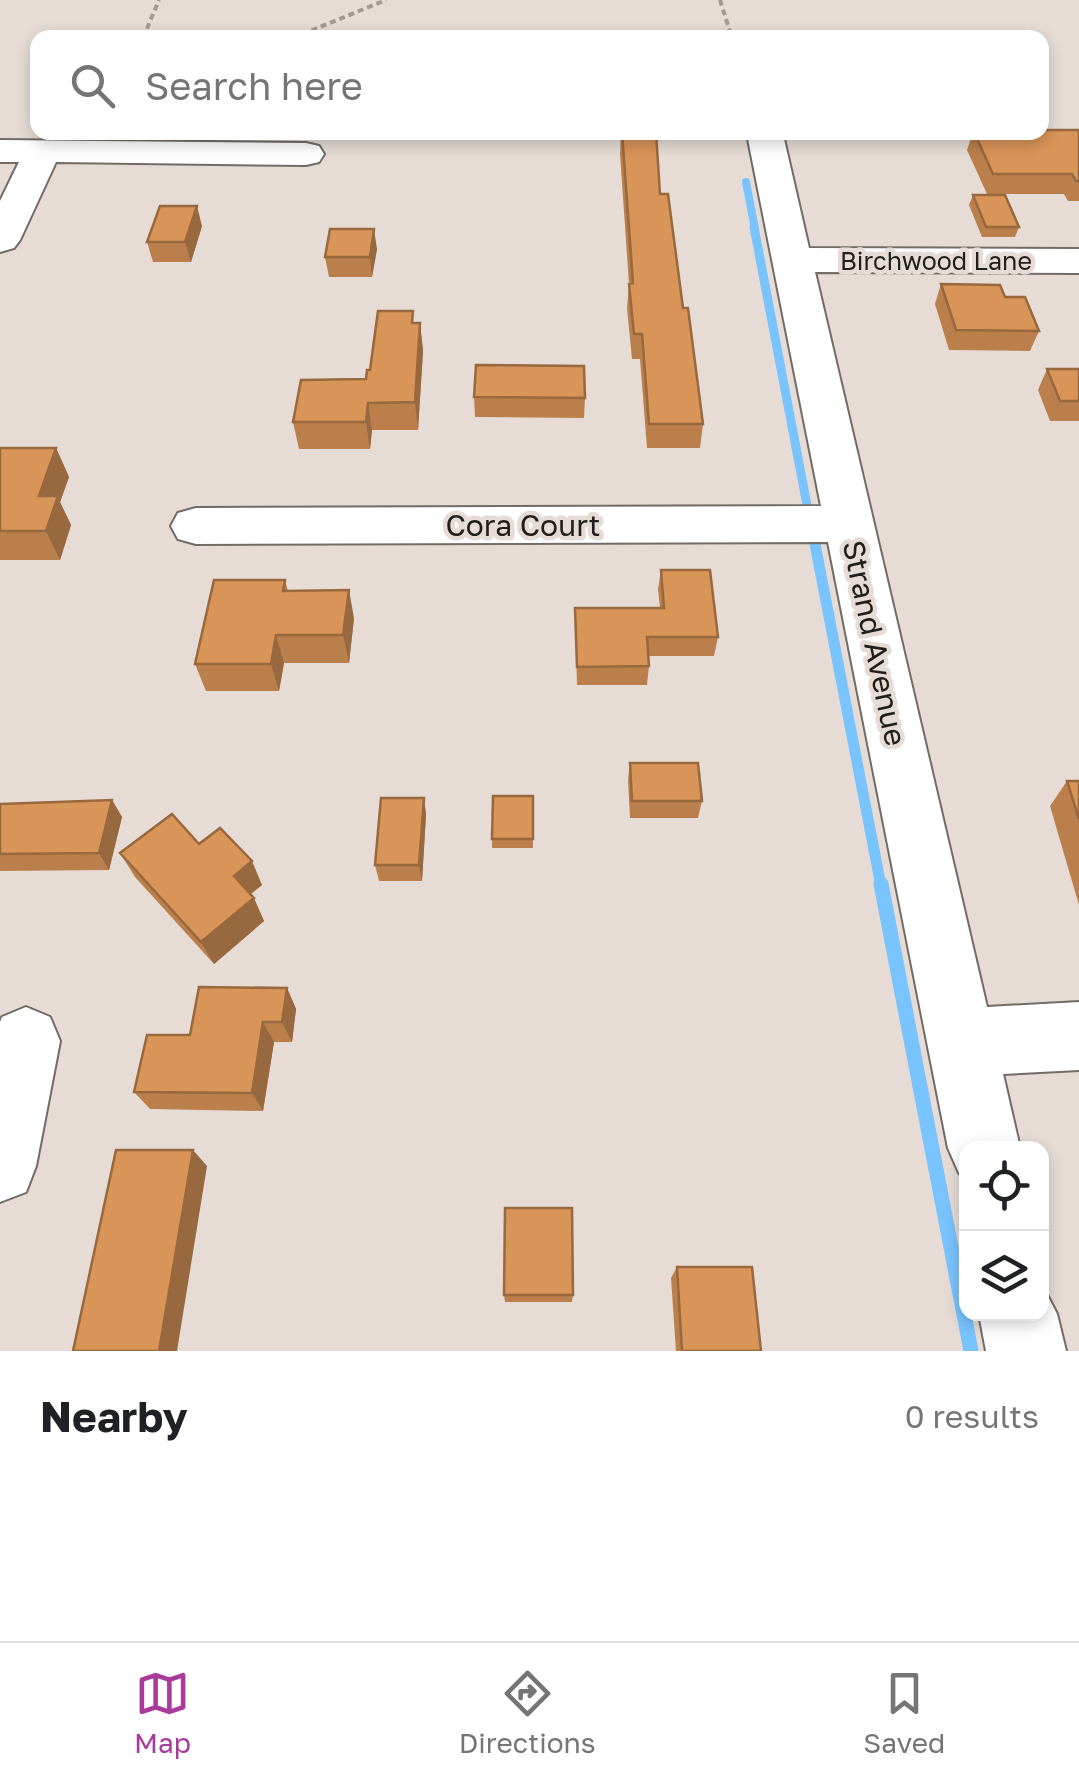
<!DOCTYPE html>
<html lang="en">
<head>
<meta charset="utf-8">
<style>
	body { margin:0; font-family:"Golos Text",sans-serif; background:#f2f2f2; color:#202124 }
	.controls { position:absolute; right:30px; bottom:30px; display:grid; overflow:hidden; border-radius:20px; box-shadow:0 5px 15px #0003 }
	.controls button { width:90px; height:90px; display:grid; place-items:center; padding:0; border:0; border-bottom:2px solid #e0e0e0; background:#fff; color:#202124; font:50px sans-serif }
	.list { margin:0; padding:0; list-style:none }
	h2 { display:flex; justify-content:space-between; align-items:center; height:130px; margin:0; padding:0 40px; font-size:42px }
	h2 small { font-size:32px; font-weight:400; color:#757577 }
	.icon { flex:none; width:55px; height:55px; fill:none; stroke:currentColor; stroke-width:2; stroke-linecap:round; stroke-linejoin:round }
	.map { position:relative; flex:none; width:1079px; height:1351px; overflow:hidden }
	.search { position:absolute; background:#fff; box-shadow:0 5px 15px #0003; left:30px; right:30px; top:30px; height:110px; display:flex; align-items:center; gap:25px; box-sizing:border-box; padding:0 35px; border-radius:20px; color:#757577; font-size:38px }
	.sheet { height:290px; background:#fff }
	nav { display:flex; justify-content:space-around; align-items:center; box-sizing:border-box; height:140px; border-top:2px solid #e0e0e0; background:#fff; font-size:28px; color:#757577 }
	nav a { display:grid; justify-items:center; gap:5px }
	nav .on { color:#a93b9a }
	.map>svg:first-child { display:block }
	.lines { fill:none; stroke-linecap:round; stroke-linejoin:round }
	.stream-far3 { stroke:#79c3fe; stroke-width:8 }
	.stream-far2 { stroke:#79c3fe; stroke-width:9 }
	.stream-far1 { stroke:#79c3fe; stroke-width:11 }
	.stream { stroke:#79c3fe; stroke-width:15 }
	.minor-casing { stroke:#736b65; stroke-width:4 }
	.path { stroke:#a29a94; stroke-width:4; stroke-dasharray:6 4; stroke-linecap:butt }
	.minor { fill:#fff; fill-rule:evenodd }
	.wall { fill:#bb7f4c }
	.shaded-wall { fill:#98683e }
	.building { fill:#d99458; stroke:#98683e; stroke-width:2.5 }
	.labels { text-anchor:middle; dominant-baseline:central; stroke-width:9; stroke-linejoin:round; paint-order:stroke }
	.far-street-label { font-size:25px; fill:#201d1a; stroke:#e6dcd5 }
	.street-label { font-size:30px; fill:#201d1a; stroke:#e6dcd5 }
</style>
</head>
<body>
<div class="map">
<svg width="1079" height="1351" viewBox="0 0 1079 1351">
	<rect width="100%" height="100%" fill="#e6dcd5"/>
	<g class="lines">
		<!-- stream-far3 -->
		<path class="stream-far3" d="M746,182l9,47"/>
		<!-- stream-far2 -->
		<path class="stream-far2" d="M754,227l53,278"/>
		<!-- stream-far1 -->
		<path class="stream-far1" d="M815,544l66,342"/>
		<!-- stream -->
		<path class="stream" d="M881,884l90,467"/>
		<defs>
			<path id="minor" d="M753,132h26l5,7 25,109 270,1v24l-264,-1 172,735 92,-5v68l-76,4 17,74h-54v29l-7,-4 -11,-25 -120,-606 -632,2 -18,-5 -7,-13 7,-13 18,-5 625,-2 -73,-367z
				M0,140l306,3 13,3 5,8 -5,8 -13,3 -250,-3 -36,78 -6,8 -14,4v-51l19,-39h-19z
				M26,1007l24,10 10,24 -24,125 -10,26 -26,10v-180l2,-5z
				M1042,1285l15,29 9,37h-80l-7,-37h63z"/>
		</defs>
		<!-- minor casing -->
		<use href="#minor" class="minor-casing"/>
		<!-- path -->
		<path class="path" d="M720,0l12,38
			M143,38l16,-38
			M293,38l93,-38
			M814,132l164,1"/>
		<!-- minor -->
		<use href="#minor" class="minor"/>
	</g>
	<!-- wall -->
	<path class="wall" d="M1079,130v71h-11l-4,-7h-77l-20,-44 6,-18h69z
		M621,132l39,62 19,89 24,141 -3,24h-53l-7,-89h-8l-5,-51 2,-24 -9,-130z
		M973,195l46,32 -4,10h-33l-13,-32z
		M202,226l-11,36h-38l-6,-20z
		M377,249l-5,28h-43l-4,-20z
		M941,284l64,13 34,34 -9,20 -81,-1 -14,-46z
		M414,323h6l3,28 -5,79h-46l-2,19h-71l-6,-27 73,-43 4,-9z
		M1047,369h32v52h-29l-12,-31z
		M474,397l111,1 -1,20 -109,-1z
		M0,448h56l13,29 -9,25 11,23 -11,35h-60z
		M661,570l57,67 -4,19h-66l1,10 -2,19h-70l-2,-77h85l-2,-19z
		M285,580l3,11 66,27 -5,45h-65l-5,28h-73l-11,-27z
		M630,763l72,38 -4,17h-68l-2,-38z
		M1067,781h12v124l-29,-99z
		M533,796v52h-41v-9z
		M424,798l2,17 -4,66h-43l-4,-16z
		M112,800l10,17 -13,53 -109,1v-67z
		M199,844l63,41 -11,9 13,27 -50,43 -79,-87 -15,-24z
		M287,988l9,21 -4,33h-18l-11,69 -113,-2 -16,-17 56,-57z
		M677,1267l84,84h-85l-5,-73z
		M504,1295h69l-1,7h-67z"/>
	<!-- shaded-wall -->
	<path class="shaded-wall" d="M197,206l5,20 -11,36 -6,-20z
		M374,229l3,20 -5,28 -2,-20z
		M420,323l3,28 -5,79 -3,-28z
		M368,403l4,27 -2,19 -4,-27z
		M56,448l13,29 -9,25 11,23 -11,35 -14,-29 -7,-35z
		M349,590l5,28 -5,45 -6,-28z
		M276,635l8,28 -5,28 -8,-27z
		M424,798l2,17 -4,66 -3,-16z
		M112,800l10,17 -13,53 -10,-17z
		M252,861l10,24 -18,14 -10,-23z
		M254,898l10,23 -50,43 -13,-22z
		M287,988l9,21 -4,33 -10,-20z
		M263,1022l11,20 -11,69 -11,-18z
		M193,1150l14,16 -30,185h-18z"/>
	<!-- building -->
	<path class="building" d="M1042,130h37v51h-3l-4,-7h-79l-19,-42h68z
		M622,132h34l4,62h8l15,114h5l15,116h-54l-7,-90h-8l-5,-50 4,-1z
		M973,195h32l14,32h-33z
		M160,206h37l-12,36h-38z
		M330,229h44l-4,28h-45z
		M941,284l59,1 5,12h20l14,34 -83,-1z
		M378,311h35l-1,12h8l-5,79 -47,1 -2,19h-73l8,-42 65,-1 1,-9h3z
		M476,365l108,1 1,32 -111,-1z
		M1047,369h32v32h-19z
		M0,448h56l-17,48h19l-12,35h-46z
		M661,570h49l8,67h-71l2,29 -72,1 -2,-59h89z
		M214,580h71l-2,11 66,-1 -6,45h-67l-5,29h-76z
		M630,763h68l4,38h-70z
		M1067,781h12v38z
		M493,796h40v43h-41z
		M381,798h43l-5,67h-44z
		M112,800l-13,53 -99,1v-50z
		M172,814l27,30 21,-16 32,33 -18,15 20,22 -53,44 -81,-89z
		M199,987l88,1 -5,34h-19l-11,71 -118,-1 13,-57h43z
		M116,1150h77l-34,201h-86z
		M505,1208h67l1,87h-69z
		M677,1267h75l9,84h-79z"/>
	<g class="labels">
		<!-- far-street labels -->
		<g class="far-street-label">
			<text x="936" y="260">Birchwood Lane</text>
		</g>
		<!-- street labels -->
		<g class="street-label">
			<text x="523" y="525">Cora Court</text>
			<text transform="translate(875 643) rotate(78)">Strand Avenue</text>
		</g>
	</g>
</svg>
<div class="controls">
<button><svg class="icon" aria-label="locate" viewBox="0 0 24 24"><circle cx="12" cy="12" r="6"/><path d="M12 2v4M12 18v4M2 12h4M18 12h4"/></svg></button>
<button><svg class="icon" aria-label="layers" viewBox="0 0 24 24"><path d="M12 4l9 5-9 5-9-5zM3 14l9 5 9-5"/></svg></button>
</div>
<div class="search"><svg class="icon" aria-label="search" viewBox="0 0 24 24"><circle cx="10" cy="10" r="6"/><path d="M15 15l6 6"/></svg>Search here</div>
</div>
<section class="sheet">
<h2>Nearby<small>0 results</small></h2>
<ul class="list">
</ul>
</section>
<nav>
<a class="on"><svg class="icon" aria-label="map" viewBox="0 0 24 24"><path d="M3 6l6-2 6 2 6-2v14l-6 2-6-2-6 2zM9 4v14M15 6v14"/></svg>Map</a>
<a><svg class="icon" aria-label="directions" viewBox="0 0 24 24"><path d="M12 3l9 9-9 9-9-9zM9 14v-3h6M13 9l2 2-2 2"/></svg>Directions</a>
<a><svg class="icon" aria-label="saved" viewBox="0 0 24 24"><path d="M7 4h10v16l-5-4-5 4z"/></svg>Saved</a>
</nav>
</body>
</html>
